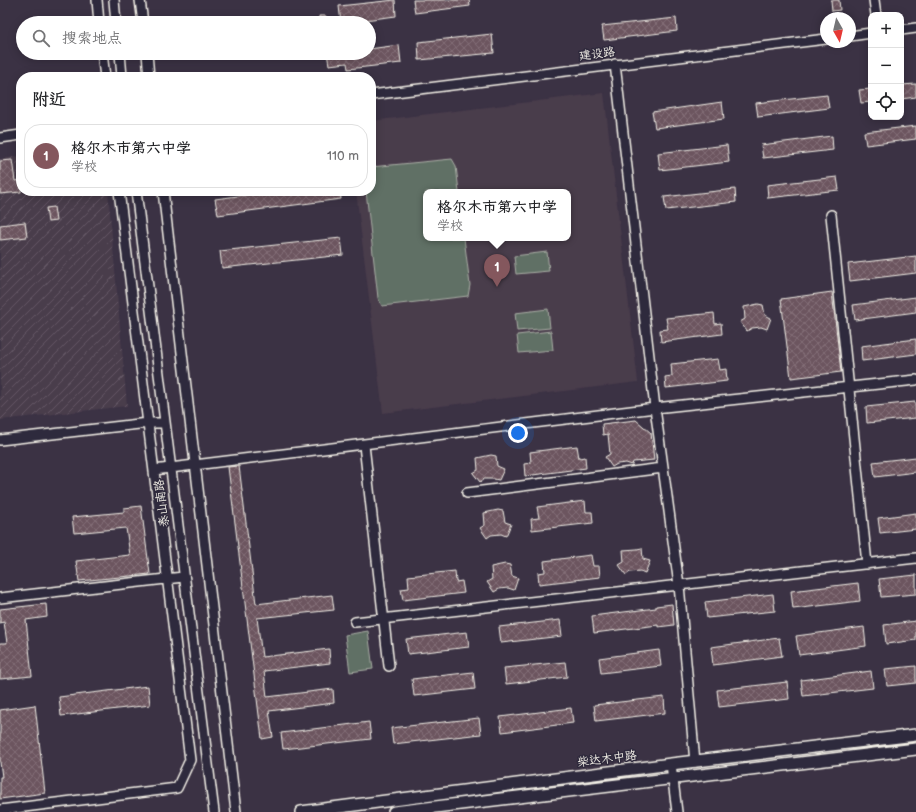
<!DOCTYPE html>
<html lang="zh">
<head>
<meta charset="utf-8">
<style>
	body { margin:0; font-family:"Balsamiq Sans","LXGW WenKai TC",sans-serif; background:#f6f6f6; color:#202124 }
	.controls { position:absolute; right:12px; top:12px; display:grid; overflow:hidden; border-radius:8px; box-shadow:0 2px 10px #0003 }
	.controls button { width:36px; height:36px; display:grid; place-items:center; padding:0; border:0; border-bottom:1px solid #e0e0e0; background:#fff; color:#202124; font:20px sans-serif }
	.compass { position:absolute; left:820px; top:12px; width:36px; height:36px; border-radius:50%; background:#fff; box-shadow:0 2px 10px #0003; rotate:172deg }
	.you { position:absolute; left:518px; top:433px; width:14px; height:14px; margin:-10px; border:3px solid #fff; border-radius:50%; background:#1a73e8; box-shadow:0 0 0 6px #1a73e833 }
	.badge { display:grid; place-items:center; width:26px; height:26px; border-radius:50%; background:#84575d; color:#fff; font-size:13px; font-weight:700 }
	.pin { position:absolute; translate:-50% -33px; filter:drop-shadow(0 1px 2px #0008) }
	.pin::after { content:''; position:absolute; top:21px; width:14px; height:12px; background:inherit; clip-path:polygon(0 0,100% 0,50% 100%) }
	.popup { position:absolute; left:423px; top:189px; width:148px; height:52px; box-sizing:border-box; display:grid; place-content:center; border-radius:8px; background:#fff; filter:drop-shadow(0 1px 3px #0005); font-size:13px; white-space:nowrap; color:#757577 }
	.popup b { font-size:15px; color:#202124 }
	.popup::after { content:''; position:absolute; left:50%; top:100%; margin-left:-8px; border:8px solid transparent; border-top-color:#fff }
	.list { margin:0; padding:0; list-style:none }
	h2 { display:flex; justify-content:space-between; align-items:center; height:52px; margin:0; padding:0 16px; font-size:17px }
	h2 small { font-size:13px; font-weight:400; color:#757577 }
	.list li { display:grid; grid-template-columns:26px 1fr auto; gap:12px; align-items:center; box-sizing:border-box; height:64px; margin:0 8px 8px; padding:0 8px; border:1px solid #e0e0e0; border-radius:16px }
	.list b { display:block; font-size:15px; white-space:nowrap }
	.list p { margin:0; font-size:13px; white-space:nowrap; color:#757577 }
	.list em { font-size:13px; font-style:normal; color:#757577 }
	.icon { flex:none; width:22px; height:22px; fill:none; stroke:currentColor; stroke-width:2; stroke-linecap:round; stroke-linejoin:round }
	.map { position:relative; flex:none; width:916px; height:812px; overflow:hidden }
	.search { position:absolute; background:#fff; box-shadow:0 2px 10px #0003; left:16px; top:16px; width:360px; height:44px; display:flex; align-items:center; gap:10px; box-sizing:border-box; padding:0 14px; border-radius:22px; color:#757577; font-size:15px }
	.panel { position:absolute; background:#fff; box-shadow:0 2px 10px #0003; left:16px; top:72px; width:360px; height:124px; border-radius:16px }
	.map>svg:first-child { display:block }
	.built { fill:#4a3c4c; fill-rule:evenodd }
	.industrial { fill:url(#industrial-furrows) }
	.pitch { fill:#616f65; stroke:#aab0a6 }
	.building { fill:url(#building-cross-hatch); stroke:#f4f1e8 }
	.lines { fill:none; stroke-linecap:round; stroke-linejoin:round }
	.minor-casing { stroke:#f4f1e8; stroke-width:12 }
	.major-casing { stroke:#f4f1e8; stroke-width:14 }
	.minor { stroke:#2f2a3d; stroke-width:9 }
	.major { stroke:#2f2a3d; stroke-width:11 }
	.labels { text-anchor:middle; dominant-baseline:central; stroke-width:3; stroke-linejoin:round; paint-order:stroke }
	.street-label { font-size:12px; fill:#f4f1e8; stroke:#2f2a3d }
</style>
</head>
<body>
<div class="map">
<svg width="916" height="812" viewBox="0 0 916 812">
	<defs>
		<pattern id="industrial-furrows" width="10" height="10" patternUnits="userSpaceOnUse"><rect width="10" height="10" fill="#4a3c4c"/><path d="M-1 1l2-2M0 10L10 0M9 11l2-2" fill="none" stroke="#655966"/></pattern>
		<pattern id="building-cross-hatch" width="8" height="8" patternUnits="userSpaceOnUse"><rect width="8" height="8" fill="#6c545f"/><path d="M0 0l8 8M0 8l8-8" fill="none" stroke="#826d76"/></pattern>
	</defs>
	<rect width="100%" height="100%" fill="#3b3244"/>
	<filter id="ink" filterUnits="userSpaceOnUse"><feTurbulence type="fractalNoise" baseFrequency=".025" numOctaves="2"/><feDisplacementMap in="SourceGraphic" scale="8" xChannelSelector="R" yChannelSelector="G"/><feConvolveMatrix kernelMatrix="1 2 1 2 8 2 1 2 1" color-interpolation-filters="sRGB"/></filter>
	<g filter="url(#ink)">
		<!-- built -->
		<path class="built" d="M604,93l34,289 -255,31 -27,-222h15v-70zM426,192h142v46h-142z"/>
		<!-- industrial -->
		<path class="industrial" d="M21,156v35h87l19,215 -127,14v-261z"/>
		<!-- pitch -->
		<path class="pitch" d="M452,159l4,7 3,26h-33v46h38l6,47 -2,11 -86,10 -4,-8 -12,-107h5v-24z
			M547,252l2,19 -33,3 -2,-18z
			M548,309l2,19 -33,3 -2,-18z
			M551,331l2,19 -34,3 -2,-18z
			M368,631l5,38 -23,3 -5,-37z"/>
		<!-- building -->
		<path class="building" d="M395,0l1,16 -55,7 -2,-17z
			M413,0h56l1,6 -55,7z
			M831,0h8l1,10 -8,1z
			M319,16h7l1,7h-8z
			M676,18l1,13 -73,9 -2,-14z
			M492,34l2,19 -75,7 -1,-18z
			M399,45l2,18 -53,6 -1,-6 -18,2 -2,-12h42v-4z
			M916,84v13l-15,2v-14z
			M871,89v13l-10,1 -2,-13z
			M827,95l2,13 -71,9 -2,-14z
			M722,102l2,17 -69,9 -3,-16z
			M916,126v13l-50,6 -2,-13z
			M832,136l1,14 -70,8 -2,-13z
			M727,145l2,17 -69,8 -2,-17z
			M12,160l3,21 6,-1v12l-21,2v-33z
			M837,177l2,13 -71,8 -1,-13z
			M735,189l1,13 -70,8 -2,-13z
			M276,191h64l1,8 -123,16 -3,-16z
			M54,207l2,14 -8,1 -2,-14z
			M25,222l2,15 -27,3v-15z
			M341,238l2,17 -121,13 -2,-17z
			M916,256v17l-66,8 -2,-17z
			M832,292l9,80 -50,6 -10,-79z
			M916,297v15l-61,8 -2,-15z
			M758,304l5,1 2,10 6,3 -4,11 -6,-2 -9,1 -5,3 -7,-9 5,-3 -1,-12z
			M714,313l1,11 6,-1 1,11 -61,8 -1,-12 8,-1 -2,-11z
			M916,339v15l-54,7 -1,-15z
			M718,359l2,11 6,-1 1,12 -61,7 -1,-11 7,-1 -1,-12z
			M915,402l1,16 -49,5 -1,-16z
			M636,420l15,13 3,27 -21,2 -1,3 -6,-2 -9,1 -5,3 -7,-10 5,-3 -2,-20 -5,1 -1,-11z
			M577,446l2,12 6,-1 1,11 -61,8 -1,-12 7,-1 -1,-11z
			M491,455l5,1 1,10 7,3 -5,11 -5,-1h-10l-4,3 -7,-9 5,-3 -1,-12z
			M916,457v15l-41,5 -2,-15z
			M239,466l17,138 76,-9 2,15 -77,8 5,39 67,-8 1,14 -66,8 3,26 66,-8 1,14 -65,8 4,26 -11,2 -34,-272z
			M585,501l1,11h6l1,11 -61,7 -1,-11 8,-1 -2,-11z
			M141,506l9,68 -71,7 -3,-20 54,-6 -4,-27 -52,5 -2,-16 52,-5v-4z
			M498,510l5,1 2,11 6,2 -5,12 -5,-2 -10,1 -4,3 -7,-10 5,-3 -1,-12z
			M916,513v16l-36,4 -2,-15z
			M637,549l5,-1 1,11 7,2 -5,12 -5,-2 -10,1 -4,3 -7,-10 5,-3 -1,-12z
			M591,555l2,11h6l1,11 -61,7 -1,-11 7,-1 -1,-11z
			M505,564l5,1 2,11 6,2 -4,12 -6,-2 -9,1 -5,3 -7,-10 5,-3 -1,-12z
			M455,571l1,11 6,-1 2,12 -61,7 -2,-11 8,-1 -1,-12z
			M916,575v19l-35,3 -2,-18z
			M858,583l2,18 -67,8 -2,-18z
			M773,594l2,17 -68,7 -2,-16z
			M46,604l1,13 -21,3 6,56 -32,3v-36h7l-3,-21 -4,1v-14z
			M672,604l2,21 -16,2v-2l-64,8 -2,-17 64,-8v-2z
			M560,620l2,16 -61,7 -2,-16z
			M916,621v19l-30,4 -2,-19z
			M864,627l2,19 -67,9 -3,-19z
			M467,632l2,15 -61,7 -2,-15z
			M779,638l3,18 -69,9 -2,-18z
			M659,650l2,16 -60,7 -2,-15z
			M565,662l2,15 -61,7 -2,-16z
			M916,666v17l-29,3 -2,-17z
			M871,671l2,17 -70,8 -2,-16z
			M473,672l2,17 -61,7 -2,-17z
			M787,682l2,17 -70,8 -2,-17z
			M148,686l2,19 -89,11 -2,-19z
			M664,697l1,16 -69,8 -2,-16z
			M35,705l10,88 -45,6v-22h2l-2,-15v-52z
			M571,708l2,15 -71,9 -2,-15z
			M479,718l2,16 -88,10 -2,-16z
			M369,722l2,17 -88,10 -2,-16z"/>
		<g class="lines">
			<defs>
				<path id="minor" d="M97,0l2,23
					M114,0l2,23
					M140,0l3,23
					M874,0l2,15
					M901,30l15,-2
					M850,36l21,-3
					M102,53l3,24
					M120,53l2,24
					M147,53l2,24
					M615,64l40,344 24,177 16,177
					M371,95l455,-56
					M0,138l21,-3
					M136,191l78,621
					M163,191l73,621
					M831,215l36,349
					M0,440l148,-17h17
					M364,445l25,221
					M154,470l501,-62 261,-28
					M467,493l196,-25
					M0,598l183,-21
					M355,622l561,-64
					M671,764l6,48
					M0,810l177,-22 13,-28 -71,-569"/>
				<path id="major" d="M301,812l370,-48 245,-29
					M394,812l522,-63"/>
			</defs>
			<!-- minor casing -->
			<use href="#minor" class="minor-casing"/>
			<!-- major casing -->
			<use href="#major" class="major-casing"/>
			<!-- minor -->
			<use href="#minor" class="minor"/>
			<!-- major -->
			<use href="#major" class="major"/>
		</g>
	</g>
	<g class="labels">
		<!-- street labels -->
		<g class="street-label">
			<text transform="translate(597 54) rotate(-7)">建设路</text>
			<text transform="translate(162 503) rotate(-97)">泰山南路</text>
			<text transform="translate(607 759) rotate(-7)">柴达木中路</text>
		</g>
	</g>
</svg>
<div class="controls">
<button>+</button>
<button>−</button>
<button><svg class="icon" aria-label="locate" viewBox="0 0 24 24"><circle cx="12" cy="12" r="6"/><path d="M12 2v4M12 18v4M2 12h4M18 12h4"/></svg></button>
</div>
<svg class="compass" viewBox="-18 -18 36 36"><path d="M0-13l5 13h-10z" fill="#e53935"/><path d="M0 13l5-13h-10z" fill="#757577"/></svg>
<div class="you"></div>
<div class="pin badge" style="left:497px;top:287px">1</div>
<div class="popup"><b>格尔木市第六中学</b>学校</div>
<div class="search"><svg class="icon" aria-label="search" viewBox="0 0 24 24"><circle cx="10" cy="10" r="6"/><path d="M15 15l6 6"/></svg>搜索地点</div>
<section class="panel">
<h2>附近<small></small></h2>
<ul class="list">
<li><span class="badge">1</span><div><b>格尔木市第六中学</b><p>学校</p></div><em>110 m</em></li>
</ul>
</section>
</div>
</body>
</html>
